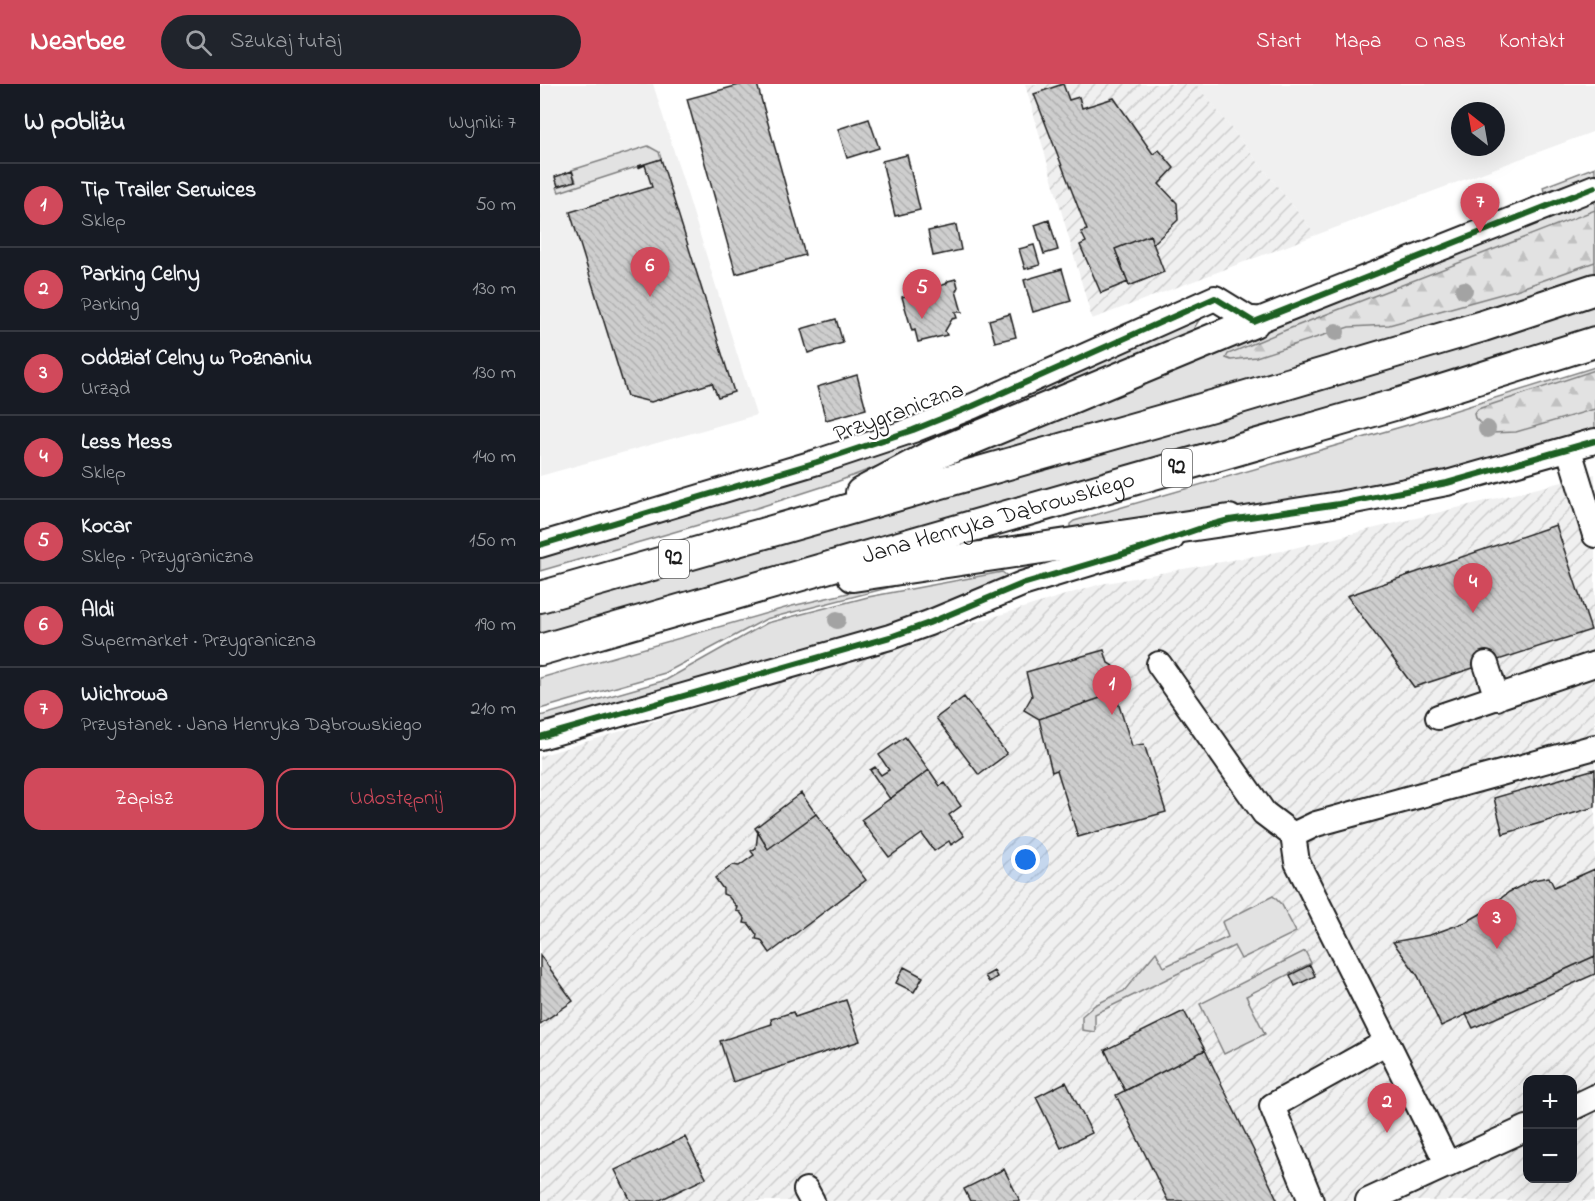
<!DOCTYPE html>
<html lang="pl">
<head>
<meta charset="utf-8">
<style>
	body { margin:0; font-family:"Indie Flower",sans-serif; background:#20242c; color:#f1f3f6 }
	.controls { position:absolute; right:18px; bottom:18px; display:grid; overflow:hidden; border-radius:12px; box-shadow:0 6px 24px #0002 }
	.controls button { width:54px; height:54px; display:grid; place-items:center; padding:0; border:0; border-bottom:2px solid #363941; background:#171b24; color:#f1f3f6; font:30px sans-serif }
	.compass { position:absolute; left:911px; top:18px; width:54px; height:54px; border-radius:50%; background:#171b24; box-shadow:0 6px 24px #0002; rotate:329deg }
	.you { position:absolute; left:486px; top:776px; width:21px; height:21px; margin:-15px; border:4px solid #fff; border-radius:50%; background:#1a73e8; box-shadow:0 0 0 9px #1a73e833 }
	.badge { display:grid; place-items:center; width:39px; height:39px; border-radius:50%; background:#d1495b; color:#fff; font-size:20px; font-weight:700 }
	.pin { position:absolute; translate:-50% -50px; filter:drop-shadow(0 2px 3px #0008) }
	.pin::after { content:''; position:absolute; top:32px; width:21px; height:18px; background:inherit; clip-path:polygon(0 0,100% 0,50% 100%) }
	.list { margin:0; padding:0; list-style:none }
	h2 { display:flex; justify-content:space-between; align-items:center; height:78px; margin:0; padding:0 24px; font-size:26px }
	h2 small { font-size:20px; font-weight:400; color:#9ea1a6 }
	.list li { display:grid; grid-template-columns:39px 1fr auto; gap:18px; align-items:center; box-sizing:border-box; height:84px; padding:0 24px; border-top:2px solid #363941 }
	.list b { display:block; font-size:22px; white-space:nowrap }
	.list p { margin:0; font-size:20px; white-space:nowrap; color:#9ea1a6 }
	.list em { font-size:20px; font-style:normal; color:#9ea1a6 }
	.actions { display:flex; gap:12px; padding:18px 24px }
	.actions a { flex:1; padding:14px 0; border:2px solid #d1495b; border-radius:18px; text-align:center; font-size:21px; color:#d1495b }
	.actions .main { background:#d1495b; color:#fff }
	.icon { flex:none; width:33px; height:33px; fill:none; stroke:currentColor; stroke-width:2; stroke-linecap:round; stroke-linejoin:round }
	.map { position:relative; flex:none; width:1055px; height:1117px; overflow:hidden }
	header { display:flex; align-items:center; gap:36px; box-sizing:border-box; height:84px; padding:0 30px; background:#d1495b; color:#fff }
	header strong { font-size:28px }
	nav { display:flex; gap:33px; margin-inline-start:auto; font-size:21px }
	.search { width:420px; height:54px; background:#20242c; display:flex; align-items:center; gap:15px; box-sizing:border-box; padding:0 21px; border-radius:33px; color:#9ea1a6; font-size:22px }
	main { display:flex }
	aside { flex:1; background:#171b24 }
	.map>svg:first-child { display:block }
	.built { fill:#f0f0f0; fill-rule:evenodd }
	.industrial { fill:url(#industrial-furrows); fill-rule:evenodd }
	.grass { fill:#e2e2e2; stroke:#7f7f7f; stroke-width:1.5 }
	.forest { fill:url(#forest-firs); stroke:#7f7f7f; stroke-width:1.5 }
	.building { fill:url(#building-back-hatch); stroke:#1c1c1c; stroke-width:1.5 }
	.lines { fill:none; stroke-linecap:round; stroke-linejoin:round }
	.minor-casing { stroke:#1c1c1c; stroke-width:28 }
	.major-casing { stroke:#1c1c1c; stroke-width:34 }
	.minor { stroke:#fff; stroke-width:24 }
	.major { stroke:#fff; stroke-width:30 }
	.cycleway-casing { stroke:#fff; stroke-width:10 }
	.cycleway { stroke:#1b5e20; stroke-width:6 }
	.tree { fill:#a3a3a3 }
	.labels { text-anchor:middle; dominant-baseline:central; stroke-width:4.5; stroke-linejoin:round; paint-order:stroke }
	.shield { fill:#fff; stroke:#606060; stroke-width:1.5 }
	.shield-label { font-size:22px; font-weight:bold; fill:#1c1c1c }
	.street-label { font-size:24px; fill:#1c1c1c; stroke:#fff }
</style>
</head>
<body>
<header>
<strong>Nearbee</strong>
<div class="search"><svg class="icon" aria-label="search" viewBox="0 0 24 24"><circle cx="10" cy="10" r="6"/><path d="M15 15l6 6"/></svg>Szukaj tutaj</div>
<nav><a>Start</a><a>Mapa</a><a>O nas</a><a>Kontakt</a></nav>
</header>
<main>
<aside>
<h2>W pobliżu<small>Wyniki: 7</small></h2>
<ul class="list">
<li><span class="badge">1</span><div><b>Tip Trailer Serwices</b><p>Sklep</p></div><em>50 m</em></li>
<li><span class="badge">2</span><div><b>Parking Celny</b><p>Parking</p></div><em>130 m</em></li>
<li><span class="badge">3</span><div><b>Oddział Celny w Poznaniu</b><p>Urząd</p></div><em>130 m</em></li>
<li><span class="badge">4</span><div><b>Less Mess</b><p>Sklep</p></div><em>140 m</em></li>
<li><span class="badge">5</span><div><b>Kocar</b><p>Sklep · Przygraniczna</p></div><em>150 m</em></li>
<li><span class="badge">6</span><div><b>Aldi</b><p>Supermarket · Przygraniczna</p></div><em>190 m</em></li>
<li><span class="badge">7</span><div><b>Wichrowa</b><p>Przystanek · Jana Henryka Dąbrowskiego</p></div><em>210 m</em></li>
</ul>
<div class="actions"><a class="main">Zapisz</a><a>Udostępnij</a></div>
</aside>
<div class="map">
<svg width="1055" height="1117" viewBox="0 0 1055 1117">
	<defs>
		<pattern id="industrial-furrows" width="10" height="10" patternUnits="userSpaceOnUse" patternTransform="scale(1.5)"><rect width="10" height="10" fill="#f0f0f0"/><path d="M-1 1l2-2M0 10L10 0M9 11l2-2" fill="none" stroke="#cdcdcd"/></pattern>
		<pattern id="forest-firs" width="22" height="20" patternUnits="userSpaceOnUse" patternTransform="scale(1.5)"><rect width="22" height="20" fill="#e2e2e2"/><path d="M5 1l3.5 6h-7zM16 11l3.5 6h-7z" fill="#c1c1c1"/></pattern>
		<pattern id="building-back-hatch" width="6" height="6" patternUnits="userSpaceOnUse" patternTransform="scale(1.5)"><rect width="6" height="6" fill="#cecece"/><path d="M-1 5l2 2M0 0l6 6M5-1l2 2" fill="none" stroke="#b0b0b0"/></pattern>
	</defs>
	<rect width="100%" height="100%" fill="#fff"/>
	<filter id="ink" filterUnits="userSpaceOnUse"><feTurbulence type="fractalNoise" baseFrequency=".0167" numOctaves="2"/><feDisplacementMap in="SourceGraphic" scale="12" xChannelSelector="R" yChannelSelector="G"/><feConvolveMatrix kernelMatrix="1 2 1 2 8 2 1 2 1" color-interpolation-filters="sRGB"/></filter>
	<g filter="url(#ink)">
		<!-- built -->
		<path class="built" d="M7,0h106l103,331 -216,61v-390z
			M656,0h399v47l-279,104zM920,27h36v36h-36z"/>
		<!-- industrial -->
		<path class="industrial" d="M485,0h171l120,151 -224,84z
			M1055,390v727h-1055v-445l561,-172 181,-33zM987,996h45v98h-45z"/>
		<!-- grass -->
		<path class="grass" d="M108,62l11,6 2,7 -102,33 -2,-5 19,-6 -4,-11z
			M1055,83v8l-51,17 -1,-5z
			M1055,116v74l-298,93 -364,104 334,-141z
			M1055,220v24l-123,39 -932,269v-23l358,-103z
			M659,236l-11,18 -257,108 -100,38 -71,23 -220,64v-15z
			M1055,283v62l-132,38 -130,29 -263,34v-6l4,-3 337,-97z
			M462,488l12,9 -78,31 -396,117v-13l126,-36 101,-57 101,-26z
			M369,495l6,2 -149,38 -101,54 -125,36v-31l252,-72z
			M733,812l9,9 14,27 -55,27 -7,-13 -139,68v18l-13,-2v-14l13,-11 29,-14 32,-39 8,15 64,-30 -6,-15z
			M765,867l6,12 -65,33 19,38 -41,20 -24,-50z"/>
		<!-- forest -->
		<path class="forest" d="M1055,126v52l-79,28 -127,35 -40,2 -93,30 -25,3 -5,-2 2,-4 58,-24z
			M1055,286v39l-79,23 -26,1 -15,-15 -1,-4 4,-5z"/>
		<!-- building -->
		<path class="building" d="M203,0h14l48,171 -69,19 -49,-175z
			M523,0l6,16 10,-3 3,11 32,-10 39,56 6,-4 15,18 -15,16 18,19 1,17 -25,24 -3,-9 -35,14 13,33 -27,11 -21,-48 6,-3 -5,-10 6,-2 -53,-136z
			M329,35l10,29 -32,10 -9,-29z
			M367,71l13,55 -25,6 -13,-55z
			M121,75l73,233 -16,5 -6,-14 -61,19 -24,-6 -57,-184 82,-25 -7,-22 -7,3v-2z
			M32,87l3,10 -17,5 -3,-9z
			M509,136l9,30 -14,4 -9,-29z
			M416,141l5,25 -28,6 -5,-25z
			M610,151l14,37 -35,14 -14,-37z
			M494,161l6,20 -15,4 -6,-20z
			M522,185l9,32 -38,11 -9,-32z
			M416,195l2,8 -2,4 6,21h-7l2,6 -5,1 -7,12 2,4 -29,7 -3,-12 -3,1 -10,-34 44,-13 2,-3z
			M470,230l6,23 -21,5 -6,-22z
			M296,235l7,24 -35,10 -7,-24z
			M317,291l9,34 -40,11 -9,-33z
			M1016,441l35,105 -177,57 -67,-91z
			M564,566l4,13 17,10 -10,20 -76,26 -15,-9 8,-14 -6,-24z
			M575,609l17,53 12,-2 22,68 -88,25 -21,-67 -5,2 -13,-53z
			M424,613l43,57 -28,21 -43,-57z
			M365,653l24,33 -39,29 -20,-29 5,-3 6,8 8,-5 -10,-15z
			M1055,685v38l-92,27 -9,-36z
			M389,686l11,16 5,-3 16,23 -12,9 15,21 -13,9 -2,-4 -15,10 -12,-17 -33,23 -28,-37z
			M261,709l15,21 -48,35 -13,-21z
			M276,730l50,66 -96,73 -9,-13 -5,-1 1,-4 -8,-11 -5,-1 1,-4 -5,-7 -4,-1 1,-4 -9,-11 -5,-2v-5l-8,-11 18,-13 6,1 15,-11 -3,-4 5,-3 2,-17 10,18z
			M1055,785v87l-154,70 -23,-50 -25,-34 37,-7 36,-13 16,-9 27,-21 24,-12 16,-3 5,10z
			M0,871l33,46 -33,23z
			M1055,872v18l-122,54 -7,-14z
			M770,881l5,11 -20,10 -5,-11z
			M364,883l19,10 -9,15 -18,-9z
			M454,887l3,6 -8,5 -4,-6z
			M306,916l14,41 -127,41 -13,-41 52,-17 -1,-5 22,-7 2,5z
			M644,927l21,39 -80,41 -20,-41z
			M665,966l73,151h-110l-52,-106z
			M526,998l26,51 -31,15 -25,-51z
			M145,1053l21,41 -48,23h-27l-16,-31z
			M464,1085l16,32h-50l-6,-12z"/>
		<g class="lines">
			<defs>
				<path id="minor" d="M1029,366l26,85
					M674,440l125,-20 108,-21 148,-42
					M0,461l277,-83 96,-32 60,-24 242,-108 39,24 341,-135
					M619,580l105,149 29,22
					M946,580l11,34
					M898,633l157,-53
					M0,653l350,-100 39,-14 93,-39 150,-46
					M847,958l61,123
					M1032,1024l23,-11
					M266,1106l6,11
					M771,1117l-39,-95 115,-64 -90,-180 -4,-27 23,-11 279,-77
					M828,1117l159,-73"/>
				<g id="major">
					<path d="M321,409l68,-36 325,-135"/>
					<path d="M313,492l376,-56"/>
					<path d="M0,513l693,-197 250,-74 112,-37"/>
					<path id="s1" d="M0,566l854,-245 201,-63"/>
				</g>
			</defs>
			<!-- minor casing -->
			<use href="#minor" class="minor-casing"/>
			<!-- major casing -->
			<use href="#major" class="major-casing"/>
			<!-- minor -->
			<use href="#minor" class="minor"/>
			<!-- major -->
			<use href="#major" class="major"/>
			<defs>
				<path id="cycleway" d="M0,461l277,-83 96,-32 60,-24 242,-108 39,24 341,-135
					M0,653l350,-100 39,-14 93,-39 118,-35 67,-23 22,-6 110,-16 108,-21 148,-42"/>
			</defs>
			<!-- cycleway casing -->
			<use href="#cycleway" class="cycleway-casing"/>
			<!-- cycleway -->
			<use href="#cycleway" class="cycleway"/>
		</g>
		<!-- trees -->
		<g class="tree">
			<circle cx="924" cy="206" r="9"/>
			<circle cx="796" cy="248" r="9"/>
			<circle cx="947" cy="345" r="9"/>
			<circle cx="297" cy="536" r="9"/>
		</g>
	</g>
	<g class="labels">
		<!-- shield labels -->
		<g class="shield">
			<rect x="622" y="365" width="30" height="38" rx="4.5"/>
			<rect x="119" y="456" width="30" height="38" rx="4.5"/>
		</g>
		<g class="shield-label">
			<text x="637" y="384">92</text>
			<text x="134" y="475">92</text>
		</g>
		<!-- street labels -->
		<g class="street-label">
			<text transform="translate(359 329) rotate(-20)">Przygraniczna</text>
			<text stroke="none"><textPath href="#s1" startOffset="477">Jana Henryka Dąbrowskiego</textPath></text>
		</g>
	</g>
</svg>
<div class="controls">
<button>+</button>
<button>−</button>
</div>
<svg class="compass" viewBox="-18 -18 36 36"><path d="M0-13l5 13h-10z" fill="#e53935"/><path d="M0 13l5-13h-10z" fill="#9ea1a6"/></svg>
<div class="you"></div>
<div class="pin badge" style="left:572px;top:631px">1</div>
<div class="pin badge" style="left:847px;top:1049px">2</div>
<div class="pin badge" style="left:957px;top:865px">3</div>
<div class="pin badge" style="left:933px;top:529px">4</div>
<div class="pin badge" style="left:382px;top:235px">5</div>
<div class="pin badge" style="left:110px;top:213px">6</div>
<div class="pin badge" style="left:940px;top:149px">7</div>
</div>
</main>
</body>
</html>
